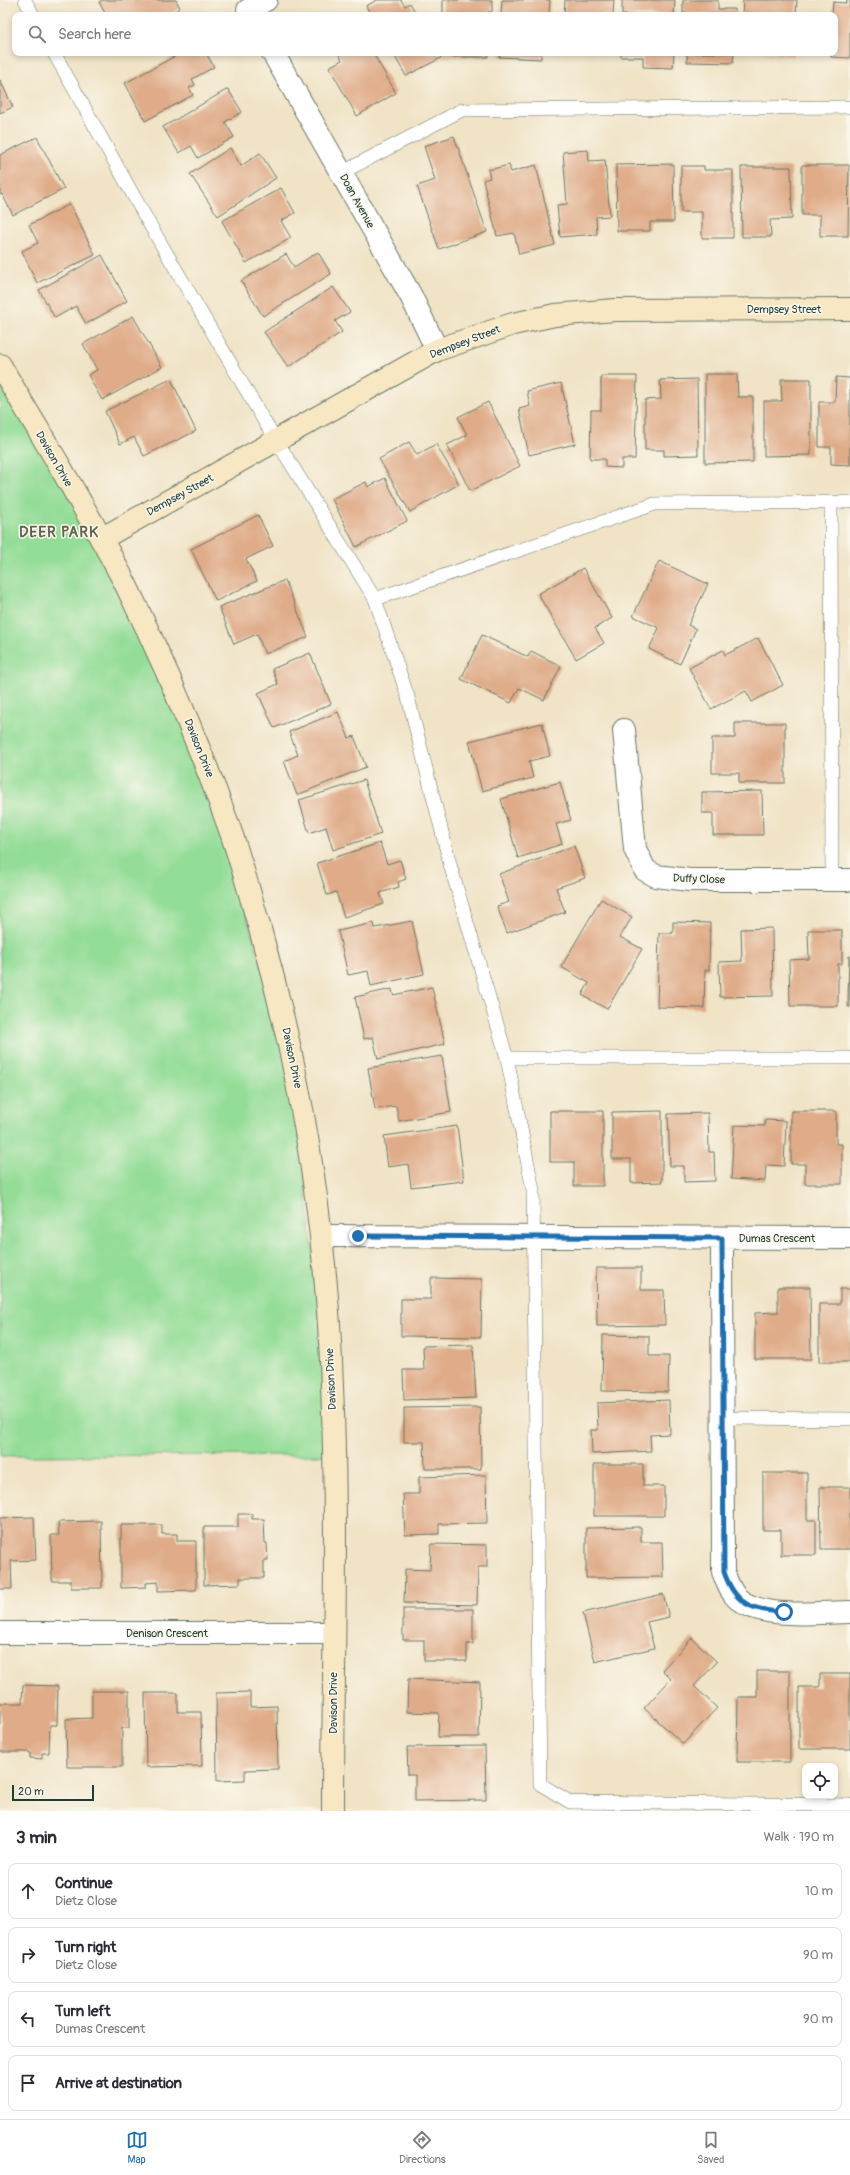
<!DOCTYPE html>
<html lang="en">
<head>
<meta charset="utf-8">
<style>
	body { margin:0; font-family:Pangolin,sans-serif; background:#f2f2f3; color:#2b2b33 }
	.controls { position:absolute; right:12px; bottom:12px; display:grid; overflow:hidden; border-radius:8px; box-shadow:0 2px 6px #0003 }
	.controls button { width:36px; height:36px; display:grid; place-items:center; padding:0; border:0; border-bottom:1px solid #e1e1e2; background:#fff; color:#2b2b33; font:20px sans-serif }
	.scale { position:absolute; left:12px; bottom:10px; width:82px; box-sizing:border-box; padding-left:4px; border:2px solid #1f3d34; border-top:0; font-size:11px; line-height:14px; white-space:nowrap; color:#1f3d34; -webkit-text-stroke:3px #fbf7ec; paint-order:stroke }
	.stop { position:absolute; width:12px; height:12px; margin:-9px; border:3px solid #1f6fb2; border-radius:50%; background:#fff }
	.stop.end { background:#1f6fb2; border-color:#fff; box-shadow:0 1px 4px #0008 }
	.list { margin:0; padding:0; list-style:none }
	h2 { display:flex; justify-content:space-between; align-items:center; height:52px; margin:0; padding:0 16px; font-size:17px }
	h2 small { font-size:13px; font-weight:400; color:#7c7c81 }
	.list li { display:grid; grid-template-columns:26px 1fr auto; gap:12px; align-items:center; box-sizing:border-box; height:56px; margin:0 8px 8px; padding:0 8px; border:1px solid #e1e1e2; border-radius:8px }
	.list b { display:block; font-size:15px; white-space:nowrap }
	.list p { margin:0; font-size:13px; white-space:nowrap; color:#7c7c81 }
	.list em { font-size:13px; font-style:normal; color:#7c7c81 }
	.icon { flex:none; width:22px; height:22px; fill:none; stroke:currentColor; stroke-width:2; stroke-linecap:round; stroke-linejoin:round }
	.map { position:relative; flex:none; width:850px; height:1811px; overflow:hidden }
	.search { position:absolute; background:#fff; box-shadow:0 2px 6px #0003; left:12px; right:12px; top:12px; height:44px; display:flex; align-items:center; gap:10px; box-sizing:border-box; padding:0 14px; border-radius:8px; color:#7c7c81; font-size:15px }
	.sheet { height:308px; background:#fff }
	nav { display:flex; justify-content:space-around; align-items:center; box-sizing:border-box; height:56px; border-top:1px solid #e1e1e2; background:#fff; font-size:11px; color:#7c7c81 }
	nav a { display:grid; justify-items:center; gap:2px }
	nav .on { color:#1f6fb2 }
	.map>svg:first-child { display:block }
	.green { fill:#94dd98; stroke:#5a8d66 }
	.building { fill:#dfab88 }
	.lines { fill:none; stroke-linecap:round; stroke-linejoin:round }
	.lane-casing { stroke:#687767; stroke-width:14 }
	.street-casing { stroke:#687767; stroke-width:24 }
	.secondary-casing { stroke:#687767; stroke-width:24 }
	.lane { stroke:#fff; stroke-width:13 }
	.street { stroke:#fff; stroke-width:22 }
	.secondary { stroke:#f8e7c3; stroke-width:22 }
	.route { stroke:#1f6fb2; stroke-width:5 }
	.labels { text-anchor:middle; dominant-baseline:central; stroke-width:3; stroke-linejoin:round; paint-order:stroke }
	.street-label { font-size:11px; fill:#1f3d34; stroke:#fbf7ec }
	.district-label { font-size:15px; font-weight:bold; letter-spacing:1px; fill:#626451; stroke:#fbf7ec }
</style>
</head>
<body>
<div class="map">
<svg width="850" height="1811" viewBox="0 0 850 1811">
	<rect width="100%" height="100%" fill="#fbf7ec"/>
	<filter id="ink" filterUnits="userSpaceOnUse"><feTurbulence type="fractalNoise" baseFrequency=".025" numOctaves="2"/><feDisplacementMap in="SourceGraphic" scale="8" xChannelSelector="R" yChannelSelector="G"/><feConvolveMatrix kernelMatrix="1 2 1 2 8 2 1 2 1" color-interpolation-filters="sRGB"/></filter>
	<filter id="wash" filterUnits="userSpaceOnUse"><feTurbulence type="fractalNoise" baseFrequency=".012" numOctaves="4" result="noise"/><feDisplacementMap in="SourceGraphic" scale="16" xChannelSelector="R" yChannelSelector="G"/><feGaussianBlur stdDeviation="0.9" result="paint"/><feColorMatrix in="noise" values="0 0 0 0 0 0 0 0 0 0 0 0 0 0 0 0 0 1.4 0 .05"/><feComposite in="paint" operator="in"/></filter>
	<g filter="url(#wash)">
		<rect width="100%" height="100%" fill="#f0e3c6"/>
		<!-- green -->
		<path class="green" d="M0,365l172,317 121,382 41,391 -334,1z"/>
		<g id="blocks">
			<!-- building -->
			<path class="building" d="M102,0h74l4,8 -11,7h-63l-7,-13z
				M377,0h24l4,6 5,-3 7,12h-46l-5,-9z
				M443,0h49v12h-4v3h-45z
				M502,0h48l-1,15h-48z
				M565,0h49l-1,15h-49z
				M622,0h53l-1,15h-52z
				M683,0h35v9h17v6l-52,-2z
				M743,0h54l-1,15h-54z
				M847,0h3v58l-19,-1v-4h4v-38h-3l1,-13 13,1z
				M181,53h25l8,14 -22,12 3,6 -6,3 4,7 -48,26 -20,-38z
				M338,53h35l23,40 -39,23 -28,-49 13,-7z
				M393,53h45l3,5 -35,18z
				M443,53h45v4h-46z
				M500,53h41v6l-42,-2z
				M621,53h53l-1,15 -30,-1v-10h-22z
				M687,53h47l-1,10 -46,-1z
				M760,53h34v3z
				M0,80l13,27 -13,6z
				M228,89l14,23 -17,10 9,15 -36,21 -7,-12 -12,7 -16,-26z
				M454,136l33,96 -48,17 -22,-63 18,-6 -11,-34z
				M37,137l27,52 -51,26 -11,-21 -2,1v-40z
				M230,148l11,18 19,-13 16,25 -58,38 -28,-42z
				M588,150l1,11 16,-1 5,56 -14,1 1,17 -37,3 -3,-32 10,-1 -4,-52z
				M673,164l1,58h-24v9h-33l-1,-66z
				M509,165l2,7 25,-7 19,80 -36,9 -5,-21 -17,3 -14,-56 7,-2 -2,-8z
				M802,165h47l-1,71h-28v-21h-18z
				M681,166h23v4h29v68h-31v-26h-21z
				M741,167h50l1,52 -22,1 1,17h-29z
				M281,188l14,25 -14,8 10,17 -45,25 -24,-42z
				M70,204l25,51 -58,28 -15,-32 16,-8 -9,-18z
				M318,252l13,22 -68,42 -22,-35 45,-27 8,13z
				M102,255l25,46 -41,23 -10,-18 -21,12 -16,-28z
				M333,287l17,25 -15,9 7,11 -54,35 -24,-35z
				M133,316l29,51 -60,33 -14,-25 9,-5 -14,-26z
				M705,374h32l1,23h15v65l-48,1z
				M601,376h36l-2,83h-13v9l-17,-1v-8h-15l1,-49h10z
				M836,377l14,1v87l-19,-1v-17h-12v-45h16z
				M171,379l25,52 -52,25 -10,-19 -14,7 -15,-33z
				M697,379l1,76 -34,1v-6h-19v-50l16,-1 -1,-19z
				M781,379h30v76l-47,1v-55h18z
				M561,383l14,61 -46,11 -10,-46 11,-3 -3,-15z
				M488,402l32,64 -50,25 -23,-46 20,-10 -9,-18z
				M409,442l8,13 19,-11 23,40 -49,28 -31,-53z
				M385,478l22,43 -51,26 -24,-48 34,-17 2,5z
				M258,515l15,31 -27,13 11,22 -41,20 -25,-52z
				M659,561l49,23 -20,41 8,4 -16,35 -31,-15 10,-21 -26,-12z
				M583,568l29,50 -17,10 9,15 -28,16 -38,-65z
				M285,580l23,57 -43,17 -8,-20 -23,10 -15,-37z
				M482,635l46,22 3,-6 30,15 -17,34 -25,-12 -8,15 -50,-24z
				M758,638l25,47 -31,17 -6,-11 -35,18 -22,-41 34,-18 2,5z
				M310,653l21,51 -57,24 -16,-35 20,-9 -6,-15z
				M338,712l11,26 5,-2 12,31 -69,28 -13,-34 14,-6 -9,-23z
				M542,723l8,33 -21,5 4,17 -51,13 -13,-50z
				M735,723h50v60h-46v-10h-27v-35h23z
				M364,780l17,54 -48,16 -7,-23 -17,6 -10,-33z
				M560,782l11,38 -15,4 6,20 -44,14 -17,-59z
				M762,791l1,44h-50v-22h-11v-21z
				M380,843l7,21 13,-4 6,19 -8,3 1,5 -19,6 4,11 -40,13 -8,-25 -9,3 -10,-32z
				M574,846l11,32 -29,10 9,24 -58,21 -10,-27 12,-4 -10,-28z
				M601,899l31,18 -12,20 22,12 -35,60 -25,-14 7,-12 -28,-16z
				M412,921l12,53 -53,12 -3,-15 -20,4 -10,-44 36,-8 1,5z
				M673,922l37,1 -1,47h-4l-1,38 -47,-1 2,-74h14z
				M772,928l1,68 -53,1 -1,-35 23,-1 -1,-32z
				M808,930h34v34h-4v42h-48l-1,-46 20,-1z
				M849,956h1v51h-2z
				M432,987l13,57 -67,15 -5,-22 -9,2 -9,-42 37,-8 1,6z
				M442,1056l9,56 -52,9 -3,-15 -21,3 -7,-41z
				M550,1111h53v75h-29v-24h-24z
				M662,1111v71l-31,1v-24h-19v-47z
				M791,1111h45v33h6v40h-37v-20h-14z
				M708,1113l1,39h5l1,29 -31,1v-16h-14l-2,-52z
				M765,1120l21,1 -2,45 -18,-1 -1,16 -34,-2 3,-54 31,1z
				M457,1126l7,55 -53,6 -3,-23 -20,3 -4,-31z
				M596,1268h45v22h23l1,35 -68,1z
				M431,1278l51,1 -1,58 -80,-1v-37h30z
				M778,1287h32l1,72h-56v-46l23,-1z
				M840,1289h10v73h-31v-58h21z
				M603,1335l46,1v20h20l-1,36 -66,-1z
				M473,1345l3,53 -72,2 -1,-30h21l-1,-24z
				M669,1400l1,34 -20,1 1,16 -59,3 -1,-24h7l-1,-27z
				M480,1407l1,62h-56l-1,-27h-20v-34z
				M594,1464h49v22h21v30h-70z
				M763,1473h44v47h9v35h-35v-25h-18z
				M486,1475l1,48 -48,1v10l-34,1 -2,-41h16v-17z
				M820,1487h30v62h-29z
				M238,1514h14v5h12l1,24h2l1,17h-4v18h-24v6l-36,1v-58h34z
				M34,1517l2,43 -25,1 1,28h-12v-71z
				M101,1521l1,67h-31v-7h-19l-1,-46h8l-1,-13z
				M121,1525h41v9h15v7h19v49l-38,1v-9l-12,1v4l-25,1z
				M641,1527v15h21l1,35 -77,1v-50z
				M431,1544l56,1v22h-9l-1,38 -73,-2 1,-34 25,1z
				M663,1594l6,23 -22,5 7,26 -59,14 -12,-49z
				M403,1609h70v35h-6v17h-43v-21h-21z
				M692,1638l25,24 -23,24 23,22 -34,36 -39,-36 27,-29 -9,-9z
				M757,1671h33v91h-53l1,-65h19z
				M820,1674h30v75h-51v-62h21z
				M408,1679l72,3 -1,55h-41l1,-24 -32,-1z
				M23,1685l35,1 -1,39h-7l-1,28h-7v6l-12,-1v-6h-30v-49h22z
				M92,1691h37v37h-7v39h-55l-1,-48 26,-1z
				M250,1692v15l27,-1 1,63 -33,1v10l-28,1 -1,-88z
				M145,1693h33v19h23l1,54 -56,1z
				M485,1746l1,54 -71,1v-26h-7l-1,-28z"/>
		</g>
	</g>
	<g filter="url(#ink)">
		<use href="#blocks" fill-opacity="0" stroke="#687767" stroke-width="1"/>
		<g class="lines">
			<defs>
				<path id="lane" d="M25,0l8,15
					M54,53l92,165 117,201 112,180 33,98 43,171 56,190 26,132 7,594 30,18 280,3
					M341,173l121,-63 388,-3
					M831,502l1,378
					M375,599l280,-95 195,-2
					M507,1058h343
					M722,1418l128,1"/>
				<path id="street" d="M248,10l18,-10
					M273,53l138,243 26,54
					M624,730l11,119 10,21 11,6 34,4h160
					M321,1236l529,2
					M722,1238l1,334c4,9 7,20 15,27 26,21 80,13 112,13
					M0,1633h333"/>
				<path id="secondary" d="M0,365c42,72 87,144 125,218 39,79 74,161 104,244 12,33 21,68 31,102 42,149 67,302 72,457 6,141 1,283 1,425
					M101,539l336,-189 76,-26 42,-9 60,-5 235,-1"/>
			</defs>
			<!-- lane casing -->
			<use href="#lane" class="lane-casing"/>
			<!-- street casing -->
			<use href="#street" class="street-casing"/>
			<!-- secondary casing -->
			<use href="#secondary" class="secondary-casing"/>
			<!-- lane -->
			<use href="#lane" class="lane"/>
			<!-- street -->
			<use href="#street" class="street"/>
			<!-- secondary -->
			<use href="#secondary" class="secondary"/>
		</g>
	</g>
	<g class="lines" filter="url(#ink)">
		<!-- route -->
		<path class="route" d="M358,1236l364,2 2,334c11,32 28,39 60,40"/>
	</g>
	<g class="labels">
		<!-- street labels -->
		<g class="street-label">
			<text transform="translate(357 201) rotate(61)">Doan Avenue</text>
			<text x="784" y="309">Dempsey Street</text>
			<text transform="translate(465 342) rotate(-21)">Dempsey Street</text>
			<text transform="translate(54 459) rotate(60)">Davison Drive</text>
			<text transform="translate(180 495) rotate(-29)">Dempsey Street</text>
			<text transform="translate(199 748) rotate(68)">Davison Drive</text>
			<text transform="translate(699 879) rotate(2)">Duffy Close</text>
			<text transform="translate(292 1058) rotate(78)">Davison Drive</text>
			<text x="777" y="1238">Dumas Crescent</text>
			<text transform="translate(331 1379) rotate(-93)">Davison Drive</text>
			<text x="167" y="1633">Denison Crescent</text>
			<text transform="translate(333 1703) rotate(-90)">Davison Drive</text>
		</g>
		<!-- district labels -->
		<g class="district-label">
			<text x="59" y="532">DEER PARK</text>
		</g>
	</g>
</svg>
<div class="controls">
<button><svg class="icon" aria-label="locate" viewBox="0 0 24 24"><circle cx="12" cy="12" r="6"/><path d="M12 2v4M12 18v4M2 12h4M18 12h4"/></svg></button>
</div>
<div class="scale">20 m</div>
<div class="stop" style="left:784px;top:1612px"></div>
<div class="stop end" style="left:358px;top:1236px"></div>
<div class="search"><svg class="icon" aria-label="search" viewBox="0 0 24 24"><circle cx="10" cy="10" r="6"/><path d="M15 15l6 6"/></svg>Search here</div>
</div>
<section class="sheet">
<h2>3 min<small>Walk · 190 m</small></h2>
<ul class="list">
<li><svg class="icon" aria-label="ahead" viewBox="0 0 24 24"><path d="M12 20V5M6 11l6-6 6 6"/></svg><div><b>Continue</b><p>Dietz Close</p></div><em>10 m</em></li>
<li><svg class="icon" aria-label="right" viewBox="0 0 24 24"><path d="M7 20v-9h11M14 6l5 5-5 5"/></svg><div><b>Turn right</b><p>Dietz Close</p></div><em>90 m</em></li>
<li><svg class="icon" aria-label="left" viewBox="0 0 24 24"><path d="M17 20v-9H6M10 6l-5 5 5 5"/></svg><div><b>Turn left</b><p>Dumas Crescent</p></div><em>90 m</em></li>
<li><svg class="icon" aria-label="arrive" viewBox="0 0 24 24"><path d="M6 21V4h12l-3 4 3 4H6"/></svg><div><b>Arrive at destination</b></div></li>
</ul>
</section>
<nav>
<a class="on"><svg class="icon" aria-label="map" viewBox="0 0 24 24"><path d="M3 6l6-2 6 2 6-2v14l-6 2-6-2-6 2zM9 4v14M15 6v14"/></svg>Map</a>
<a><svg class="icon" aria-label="directions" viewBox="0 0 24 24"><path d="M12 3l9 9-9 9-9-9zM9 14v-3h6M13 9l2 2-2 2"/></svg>Directions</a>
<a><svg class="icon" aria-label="saved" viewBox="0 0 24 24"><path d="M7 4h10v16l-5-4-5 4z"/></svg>Saved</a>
</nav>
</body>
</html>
